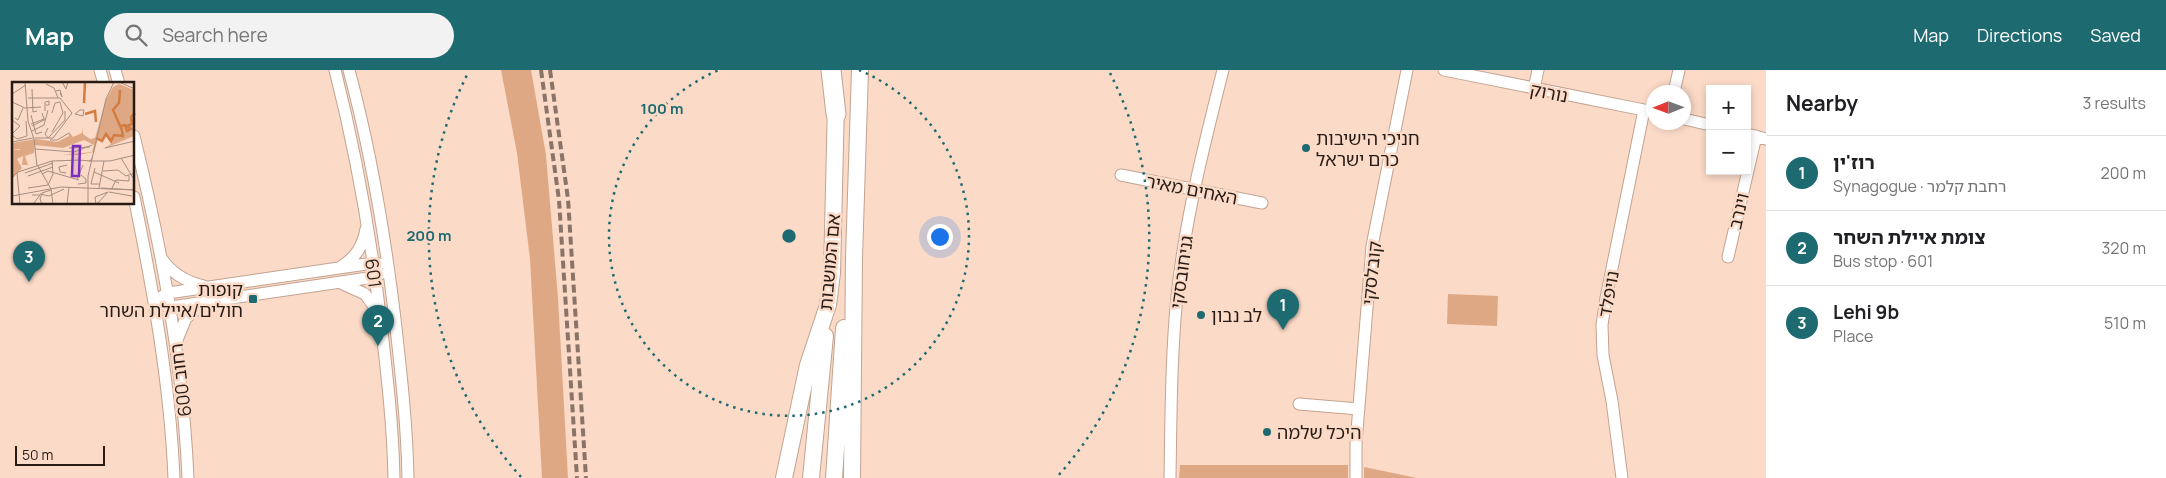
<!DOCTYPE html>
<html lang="en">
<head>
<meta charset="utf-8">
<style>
	body { margin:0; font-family:Manrope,"Noto Sans Hebrew",sans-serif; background:#f2f2f2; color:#202124 }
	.controls { position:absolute; right:15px; top:15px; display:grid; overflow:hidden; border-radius:0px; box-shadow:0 2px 8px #0003 }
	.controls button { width:45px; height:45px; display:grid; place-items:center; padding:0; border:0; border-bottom:1px solid #e0e0e0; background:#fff; color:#202124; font:25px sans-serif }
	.compass { position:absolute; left:1646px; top:15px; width:45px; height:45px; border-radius:50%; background:#fff; box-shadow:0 2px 8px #0003; rotate:269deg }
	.scale { position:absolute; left:15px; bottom:12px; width:90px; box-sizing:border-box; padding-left:5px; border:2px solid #271c15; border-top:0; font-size:14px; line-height:18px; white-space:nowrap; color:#271c15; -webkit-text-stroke:4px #fbdac7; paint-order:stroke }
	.you { position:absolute; left:939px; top:166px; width:18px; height:18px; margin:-12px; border:4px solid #fff; border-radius:50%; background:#1a73e8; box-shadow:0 0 0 8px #1a73e833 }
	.badge { display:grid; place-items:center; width:32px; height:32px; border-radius:50%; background:#1d6a70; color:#fff; font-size:16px; font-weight:700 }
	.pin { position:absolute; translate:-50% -41px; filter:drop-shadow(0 1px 2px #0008) }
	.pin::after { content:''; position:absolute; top:26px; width:18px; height:15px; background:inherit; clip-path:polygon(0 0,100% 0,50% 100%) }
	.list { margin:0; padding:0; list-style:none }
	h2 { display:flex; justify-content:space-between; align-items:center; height:65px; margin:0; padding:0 20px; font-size:21px }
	h2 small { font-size:16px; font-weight:400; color:#757577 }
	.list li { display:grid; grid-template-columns:32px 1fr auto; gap:15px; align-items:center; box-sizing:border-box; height:75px; padding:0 20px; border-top:1px solid #e0e0e0 }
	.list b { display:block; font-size:19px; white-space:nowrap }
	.list p { margin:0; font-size:16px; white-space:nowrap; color:#757577 }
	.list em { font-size:16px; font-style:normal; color:#757577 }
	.icon { flex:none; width:28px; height:28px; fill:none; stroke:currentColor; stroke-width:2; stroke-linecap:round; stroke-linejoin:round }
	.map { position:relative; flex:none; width:1766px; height:408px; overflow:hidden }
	header { display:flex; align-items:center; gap:30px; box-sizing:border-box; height:70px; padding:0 25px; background:#1d6a70; color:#fff }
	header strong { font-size:24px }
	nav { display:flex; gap:28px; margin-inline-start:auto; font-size:18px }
	.search { width:350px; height:45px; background:#f2f2f2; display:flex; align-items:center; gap:12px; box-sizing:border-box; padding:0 18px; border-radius:28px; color:#757577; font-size:19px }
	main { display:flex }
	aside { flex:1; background:#fff }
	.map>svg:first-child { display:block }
	.green { fill:#dfa885 }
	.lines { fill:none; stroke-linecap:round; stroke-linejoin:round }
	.minor-casing { stroke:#c2a391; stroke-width:13 }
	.secondary-casing { stroke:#c2a391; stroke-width:18 }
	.trunk-casing { stroke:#c2a391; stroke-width:21 }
	.minor { stroke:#fff; stroke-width:11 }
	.secondary { stroke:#fff; stroke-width:16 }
	.trunk { stroke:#fff; stroke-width:19 }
	.rail { stroke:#8a7468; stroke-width:4; stroke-dasharray:8 4; stroke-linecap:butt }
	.ring { fill:none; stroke:#1d6a70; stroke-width:2.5; stroke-dasharray:2.5 5 }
	.poi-dot { fill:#1d6a70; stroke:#fbdac7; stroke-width:2 }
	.labels { text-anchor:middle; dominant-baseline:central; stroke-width:5; stroke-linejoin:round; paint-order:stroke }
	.street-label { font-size:18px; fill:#271c15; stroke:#fbdac7 }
	.poi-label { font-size:18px; fill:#271c15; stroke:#fbdac7; text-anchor:start }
	.inset-river { fill:none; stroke:#d27c42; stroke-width:2.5 }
	.inset-road { fill:none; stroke:#a68e80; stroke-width:1 }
	.view { fill:#7b2cbf; fill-opacity:0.15; stroke:#7b2cbf; stroke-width:2.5 }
	.inset-edge { fill:none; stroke:#271c15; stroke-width:2.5 }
	.centre { fill:#1d6a70; stroke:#fbdac7; stroke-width:2.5 }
	.ring-label { font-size:15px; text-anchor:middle; font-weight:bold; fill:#1d6a70; stroke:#fbdac7; stroke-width:5; stroke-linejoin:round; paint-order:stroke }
</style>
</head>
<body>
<header>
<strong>Map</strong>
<div class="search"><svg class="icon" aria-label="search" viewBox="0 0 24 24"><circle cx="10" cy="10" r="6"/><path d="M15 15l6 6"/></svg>Search here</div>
<nav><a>Map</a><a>Directions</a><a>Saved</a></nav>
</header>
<main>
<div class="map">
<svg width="1766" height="408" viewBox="0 0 1766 408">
	<rect width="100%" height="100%" fill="#fbdac7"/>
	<!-- green -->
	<path class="green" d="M501,0h30l15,85 12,143 10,180h-26l-12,-219 -13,-106z
		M1448,224l50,2 -1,30 -50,-2z
		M1180,395h168v13h-169z
		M1364,397l53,11h-53z"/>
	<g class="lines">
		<defs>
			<path id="minor" d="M100,0l4,14
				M115,0l4,14
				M335,0c21,83 36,168 46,253 6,52 12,103 13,155
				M349,0c22,82 36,165 46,249 6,53 12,106 13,159
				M1444,0l210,42
				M1534,19l4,-19
				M1674,22l5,-22
				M1684,49l26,6
				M1747,64l19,5
				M134,66c28,112 49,226 54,342
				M1121,105l141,28
				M134,127c19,93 36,186 40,281
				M1728,187l28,-121
				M162,189c10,15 25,23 42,27
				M342,196c14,-9 21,-20 24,-37
				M341,213l24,11 13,18
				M161,227l7,-4 205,-30 6,1
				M164,235l7,2 204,-30 5,-3
				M177,270l9,-22 17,-14
				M1299,334l60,5
				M1170,408c1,-61 1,-121 7,-182 8,-76 27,-151 46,-226
				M1356,408v-35l16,-197 35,-176
				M1622,408l-10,-77 -9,-46 -1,-30 4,-27 38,-188"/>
			<path id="secondary" d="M784,408l24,-113 20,-60 4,-32 4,-171
				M811,408l14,-142
				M834,408l10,-150
				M852,408l2,-220 6,-188"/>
			<path id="trunk" d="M831,0l5,44"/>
		</defs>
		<!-- minor casing -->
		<use href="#minor" class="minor-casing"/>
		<!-- secondary casing -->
		<use href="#secondary" class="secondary-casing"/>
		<!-- trunk casing -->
		<use href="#trunk" class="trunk-casing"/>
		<!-- minor -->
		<use href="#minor" class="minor"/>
		<!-- secondary -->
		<use href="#secondary" class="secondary"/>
		<!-- trunk -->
		<use href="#trunk" class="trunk"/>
		<!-- rail -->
		<path class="rail" d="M541,0l18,130 18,278
			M550,0l18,129 18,279"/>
	</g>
	<!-- distance rings -->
	<g class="ring">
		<path d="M859 0A180 180 0 1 1 719 0"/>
		<path d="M521 407A360 360 0 0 1 468 3M1110 3A360 360 0 0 1 1057 407"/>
	</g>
	<!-- markers -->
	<g class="poi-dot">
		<circle cx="1306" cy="78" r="5"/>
		<rect x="248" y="224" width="10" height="10" rx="2.5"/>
		<circle cx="1201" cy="245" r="5"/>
		<circle cx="1267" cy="362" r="5"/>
	</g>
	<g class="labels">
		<!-- street labels -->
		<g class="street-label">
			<text transform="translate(1549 22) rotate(11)">נורוק</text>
			<text transform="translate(1192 119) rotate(11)">האחים מאיר</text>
			<text transform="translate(1738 141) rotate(-77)">וינרב</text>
			<text transform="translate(829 192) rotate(-85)">אם המושבות</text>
			<text transform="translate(1181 202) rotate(-82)">גניחובסקי</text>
			<text transform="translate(374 203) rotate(82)">601</text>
			<text transform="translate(1371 203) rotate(-84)">קובלסקי</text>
			<text transform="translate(1608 224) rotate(-80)">נויפלד</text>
			<text transform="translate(180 310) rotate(-97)">רחוב 600</text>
		</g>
		<!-- poi labels -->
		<g class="poi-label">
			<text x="1316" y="68">חניכי הישיבות<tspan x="1316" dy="21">כרם ישראל</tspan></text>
			<text x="243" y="219" text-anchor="end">קופות<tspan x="243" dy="21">חולים/איילת השחר</tspan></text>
			<text x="1211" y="245">לב נבון</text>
			<text x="1277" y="362">היכל שלמה</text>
		</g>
	</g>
	<!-- overview -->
	<g transform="translate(12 12)">
		<rect width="122" height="122" fill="#fbdac7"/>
		<path d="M107,2l15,6v46l-31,13 8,-5 -5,-8 -3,5 -5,-2 -4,13 -16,3h-15l29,-3 2,-7 -10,-5 -21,8 -28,-3 -1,8 -9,3 3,9h-6l1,-9 -6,3 5,9 -10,10v-29l8,1v-1h-7l-1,-6 24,-4 21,3 12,-6v-4l4,5 9,-4v-6l1,7 7,5 5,-1 11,-38 7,-13z" fill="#dfa885"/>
		<path class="inset-river" d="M108,8l-1,13 -6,7 8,18M72,21l1,-21M73,32l10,-3 1,11M84,56l6,3 4,-7 5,7 3,-6 9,1 -2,-10 4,-1 2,6 4,-2 -4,-3 5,-2 -1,-7 4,-4"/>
		<path class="inset-road" d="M13,0l3,39 6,18 3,27M50,0l4,7 2,-7M107,0l16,7M34,2l8,4 4,10M20,7l1,23 4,-1M44,9l4,-1 2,7 -2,-4M0,12l14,-9M16,16h32l12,15 -19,25h-18M0,20l13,6 16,-1M68,28h4l-1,6 -8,-2 5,-4M33,29v-9l4,-1v4h-3M40,31l3,-10 5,-1 3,11 -11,19M19,33l5,19 6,-2M3,36l3,2 5,-12M0,38l8,6 -8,8M14,39l1,15M19,42l13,-5 -2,-6M20,44l14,-7M36,46l-3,6 3,4 17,-18v-9M20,49l12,-6 4,-15M0,53l5,4 10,-3M38,58h7l12,-7M0,60l21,-4M57,66l21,-1M93,66l30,-7M23,67l39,3 18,-7M109,76l14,23M67,78l11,1 3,-4M77,79h21l25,-6M26,84l13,23 2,15M83,86l-4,16h8M91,89l15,-1 8,6 9,-3M82,90l25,11M5,91l3,31M13,91l28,-10M54,91l-6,-1 -1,-5 8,-2M30,92l6,-3 31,9M16,94l25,-9M0,96l6,-6 34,-11 29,-1M65,97l6,-14M66,102l8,-1v-4l-5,-4M16,106l20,-3 5,-11 -1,-13M87,106l5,-27M89,106l34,2M100,106l4,-8 13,1v-5M97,110l23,4M28,112l9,2 15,-7M20,113h8l-6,8M0,114l49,-9 74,3M30,122l-2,-5 2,-6 9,-3M55,122l2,-17M76,122v-28l18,-77 8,-17M84,122l-1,-7 13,-5M85,122l11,-12"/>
		<path class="view" d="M61,64h7l-1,30h-7z"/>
		<rect width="122" height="122" class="inset-edge"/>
	</g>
	<circle cx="789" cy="166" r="8" class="centre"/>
	<g class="ring-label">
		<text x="662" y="44">100 m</text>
		<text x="429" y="171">200 m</text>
	</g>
</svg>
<div class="controls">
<button>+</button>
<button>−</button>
</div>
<svg class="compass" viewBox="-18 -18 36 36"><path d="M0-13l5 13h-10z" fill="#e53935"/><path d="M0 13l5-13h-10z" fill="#757577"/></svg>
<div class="scale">50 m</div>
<div class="you"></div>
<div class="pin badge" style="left:1283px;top:260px">1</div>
<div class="pin badge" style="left:378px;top:276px">2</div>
<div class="pin badge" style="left:29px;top:212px">3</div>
</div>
<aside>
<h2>Nearby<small>3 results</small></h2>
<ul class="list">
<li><span class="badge">1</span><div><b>רוז'ין</b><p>Synagogue · רחבת קלמר</p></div><em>200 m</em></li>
<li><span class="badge">2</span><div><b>צומת איילת השחר</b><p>Bus stop · 601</p></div><em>320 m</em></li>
<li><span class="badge">3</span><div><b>Lehi 9b</b><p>Place</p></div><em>510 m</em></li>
</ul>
</aside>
</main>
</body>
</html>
